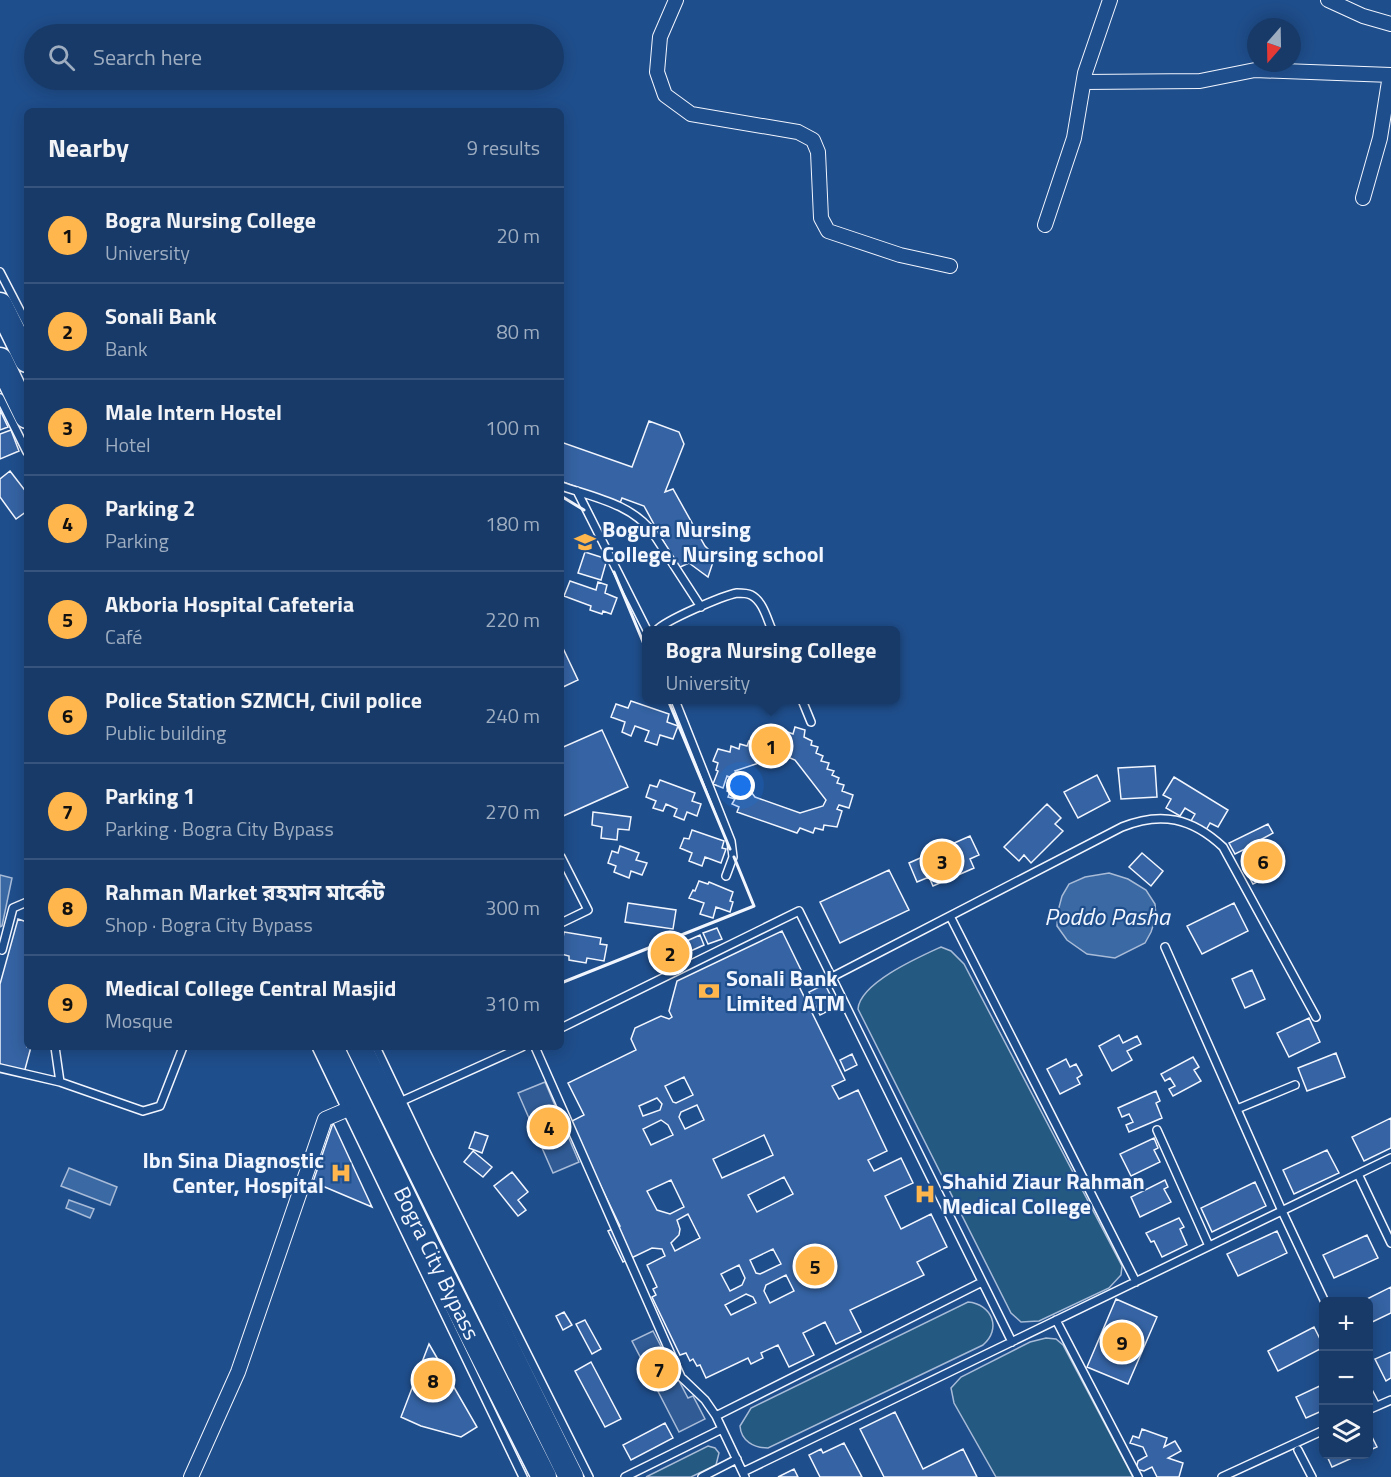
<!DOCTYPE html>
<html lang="en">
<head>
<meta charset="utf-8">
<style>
	body { margin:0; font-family:"Titillium Web","Noto Sans Bengali",sans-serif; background:#244571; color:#f1f3f6 }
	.controls { position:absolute; right:18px; bottom:18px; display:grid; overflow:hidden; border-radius:9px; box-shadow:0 3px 15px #0003 }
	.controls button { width:54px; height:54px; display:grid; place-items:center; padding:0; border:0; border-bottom:2px solid #36547d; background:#173a69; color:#f1f3f6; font:30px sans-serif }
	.compass { position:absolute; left:1247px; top:18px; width:54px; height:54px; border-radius:50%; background:#173a69; box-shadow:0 3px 15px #0003; rotate:200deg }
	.you { position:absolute; left:741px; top:786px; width:21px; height:21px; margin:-15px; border:4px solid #fff; border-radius:50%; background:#1a73e8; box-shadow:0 0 0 9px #1a73e833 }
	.badge { display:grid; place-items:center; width:39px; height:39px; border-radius:50%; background:#ffb74d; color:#111; font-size:20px; font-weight:700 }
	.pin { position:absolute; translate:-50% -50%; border:3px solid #fff; box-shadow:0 2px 6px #0006 }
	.popup { position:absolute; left:642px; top:626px; width:258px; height:78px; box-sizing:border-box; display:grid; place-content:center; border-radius:9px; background:#173a69; filter:drop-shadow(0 2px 4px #0005); font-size:20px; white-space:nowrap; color:#9eadc0 }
	.popup b { font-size:22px; color:#f1f3f6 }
	.popup::after { content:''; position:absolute; left:50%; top:100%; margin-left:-12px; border:12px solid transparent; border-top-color:#173a69 }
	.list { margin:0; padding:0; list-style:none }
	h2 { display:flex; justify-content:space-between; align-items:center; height:78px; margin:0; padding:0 24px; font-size:26px }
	h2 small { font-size:20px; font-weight:400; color:#9eadc0 }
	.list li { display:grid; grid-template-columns:39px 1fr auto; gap:18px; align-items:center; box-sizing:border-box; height:96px; padding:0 24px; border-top:2px solid #36547d }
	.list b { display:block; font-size:22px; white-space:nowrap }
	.list p { margin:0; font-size:20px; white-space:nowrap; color:#9eadc0 }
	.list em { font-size:20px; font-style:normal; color:#9eadc0 }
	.icon { flex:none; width:33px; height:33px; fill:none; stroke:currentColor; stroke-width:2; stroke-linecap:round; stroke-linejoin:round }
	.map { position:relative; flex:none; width:1391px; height:1477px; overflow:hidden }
	.search { position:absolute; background:#173a69; box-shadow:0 3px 15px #0003; left:24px; top:24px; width:540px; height:66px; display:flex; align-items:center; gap:15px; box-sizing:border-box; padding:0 21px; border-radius:33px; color:#9eadc0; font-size:22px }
	.panel { position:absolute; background:#173a69; box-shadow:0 3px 15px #0003; left:24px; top:108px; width:540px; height:942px; border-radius:9px }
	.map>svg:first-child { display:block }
	.green { fill:#245a82; stroke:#a8bbd7; stroke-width:1.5 }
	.parking { fill:#305b95; stroke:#a8bbd7; stroke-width:1.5 }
	.water { fill:#3b69a3; stroke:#a8bbd7; stroke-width:1.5 }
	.building { fill:#3563a3; stroke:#f2f6ff; stroke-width:1.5; fill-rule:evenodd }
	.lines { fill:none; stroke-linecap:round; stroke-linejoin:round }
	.lane-casing { stroke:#f2f6ff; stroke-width:10 }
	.street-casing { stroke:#f2f6ff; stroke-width:16 }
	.highway-casing { stroke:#f2f6ff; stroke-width:27 }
	.lane { stroke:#1f4e8c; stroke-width:7 }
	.street { stroke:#1f4e8c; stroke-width:14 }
	.highway { stroke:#1f4e8c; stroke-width:24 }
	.wall { stroke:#f2f6ff; stroke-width:3 }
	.labels { text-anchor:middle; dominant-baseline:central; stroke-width:4.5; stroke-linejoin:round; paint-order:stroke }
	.poi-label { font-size:22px; font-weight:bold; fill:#f2f6ff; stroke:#1f4e8c; text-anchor:start }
	.street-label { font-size:22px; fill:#f2f6ff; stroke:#1f4e8c }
	.water-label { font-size:24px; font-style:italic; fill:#f2f6ff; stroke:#1f4e8c }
</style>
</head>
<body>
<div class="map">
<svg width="1391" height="1477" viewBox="0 0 1391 1477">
	<rect width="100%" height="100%" fill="#1f4e8c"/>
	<!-- green -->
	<path class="green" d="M941,947l10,4 13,13 158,302 -1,9 -12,13 -70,33 -18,1 -10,-9 -153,-304c2,-26 61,-52 83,-62z
		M968,1302c24,2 34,27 15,43l-215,103c-14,0 -27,-7 -28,-22l11,-18z
		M1046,1338l10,1 7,6 70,132h-137l-42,-74 -3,-15 10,-11 69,-35z
		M708,1446l7,2 4,5 -3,12 -25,12h-45z"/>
	<!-- parking -->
	<path class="parking" d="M545,1082l34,80 -26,11 -35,-80z
		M653,1331l35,67 5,-2 12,23 -26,13 -47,-91z"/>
	<!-- water -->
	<path class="water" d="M1109,873l19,6 18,11 9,14 1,13 -5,15 -6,11 -30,15 -28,-4 -20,-14 -10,-14 1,-15 4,-15 7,-12 16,-7z
		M0,875l12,3 -10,48 -2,1z
		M69,1168l48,19 -7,18 -49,-19z
		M69,1200l25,9 -4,9 -24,-10z"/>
	<!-- building -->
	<path class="building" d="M0,410l8,17 -8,3z
		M649,421l30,11 5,12 -19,48 8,-3 32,57 10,10 -7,21 -19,-14 -11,5 -34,-62 -22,-8 -2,5 -57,-21 -2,-5v-35l71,25z
		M11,430l8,21 -19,8v-25z
		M10,471l17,22v18l-11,8 -16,-22v-18z
		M585,552l22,7 -6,21 -23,-7z
		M570,581l26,9 2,-8 9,3 -2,8 12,5 -6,16 -8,-3 -1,3 -12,-4 1,-4 -27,-10z
		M561,644l17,36 -17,8z
		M631,701l38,13 -2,8 11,4 -5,13 -13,-4 -3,10 -12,-4 4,-10 -14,-5 -4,10 -9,-4 3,-10 -14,-5 5,-13 12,4z
		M795,727l10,3 -1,7 8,4 -1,4 7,2 -2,6 7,3 -2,5 8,2 -2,6 7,2 -2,4 7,3 -2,5 7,2 -2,6 11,4 -4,13 -10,-3 -2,4 5,2 -5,16 -13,-2 -1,5 -8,-2 -2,5 -13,-5 -3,5 -60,-21 2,-5 -7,-3 3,-5 -7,-2 2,-5 -3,-1 5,-13 -5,-2 -4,12 -10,-4 5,-13 -2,-1 2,-7 -5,-2 5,-12 12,3 1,-6 8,3 1,-5 7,2 2,-5 8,3 1,-5 8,3 2,-5 7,3 2,-6 6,2 2,-5 8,3zM783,755l12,5 31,40 -3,6 -23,7 -45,-16 -20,-26z
		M602,730l26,57 -67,30v-69z
		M1155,766l2,31 -36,2 -3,-31z
		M1097,775l13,26 -32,17 -14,-26z
		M1174,777l54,33 -10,17 -8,-4 -4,7 -15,-9 4,-7 -10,-6 -5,8 -14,-8 5,-9 -8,-4z
		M660,780l35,13 -3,8 9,3 -4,12 -10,-4 -3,8 -10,-4 3,-7 -11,-5 -3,7 -10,-3 3,-7 -10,-4 4,-12 7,2z
		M1047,804l14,14 -6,6 8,7 -32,32 -7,-8 -5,6 -15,-14z
		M593,812l38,5 -2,13 -11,-1 -1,11 -16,-2 1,-11 -10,-2z
		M1268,824l5,9 -15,8 12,23 8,-4 5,9 -30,15 -5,-9 10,-6 -11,-21 -12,6 -6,-11z
		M692,830l32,11 -2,7 4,1 -5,14 -16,-6 -3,9 -13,-5 3,-8 -12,-5 4,-10 5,1z
		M970,836l9,19 -9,4 4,9 -41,18 -4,-9 -12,5 -8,-19z
		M620,846l19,7 -3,7 11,3 -5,12 -11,-4 -2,7 -15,-6 2,-6 -8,-3 4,-12 6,2z
		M1142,853l21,18 -12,15 -22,-19z
		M889,870l20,40 -69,33 -20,-41z
		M699,881l9,3 1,-2 24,10 -3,9 3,1 -3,10 -14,-5 -3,11 -13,-4 4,-11 -15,-5 4,-8 2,1z
		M628,903l48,7 -3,19 -48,-7z
		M1234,903l14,28 -46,23 -15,-28z
		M18,919l9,3v125h4l-7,26 -24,-6v-83z
		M717,928l5,11 -14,5 -5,-11z
		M782,931l19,39 -8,4 52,106 -13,6 7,13 19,-9 29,61 -19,9 6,11 27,-13 12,25 -28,13 16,33 30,-15 16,33 -30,15 7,13 -74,35 11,22 -25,12 -11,-22 -22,11 11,22 -25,12 -11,-22 -17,8 2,5 -12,6 -3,-6 -42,20 -6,-13 -3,1 -4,-7 -3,2 -4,-8 -6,2 -28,-58 4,-2 -3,-6 4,-2 -10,-22 18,-9 -3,-7 -10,-1 -29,14 -15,-31 12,-5 -50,-104 14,-7 -16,-32 68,-33 -5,-11 4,-11 26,-12 8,3 3,-2 -3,-6 8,-30zM684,1077l9,18 -17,8 -3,-1 -8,-16zM657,1098l5,6 -2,6 -17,6 -4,-10zM697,1105l7,15 -19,9 -6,-12 2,-5zM661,1120l7,5 5,10 -22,10 -8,-16zM764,1135l9,20 -51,23 -9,-19zM784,1177l9,17 -36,18 -9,-17zM671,1180l13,27 -14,7 -13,-4 -10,-19zM688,1214l12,24 -25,13 -4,-8 8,-8 1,-6 -3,-9zM773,1249l8,15 -21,10 -4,-1 -6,-13zM739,1265l6,13 -3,7 -12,6 -9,-17zM786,1275l8,16 -24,12 -6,-12 2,-6zM746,1294l7,3 3,6 -25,12 -6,-10z
		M564,932l37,6 -1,6 7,1 -3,16 -17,-3 -1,5 -17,-3v-4l-8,-2v-16h2z
		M700,935l4,10 -20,9 -4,-10z
		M677,943l5,13 -18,8 -6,-14z
		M1252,970l13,29 -20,9 -13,-29z
		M825,984l11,23 -16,8 -11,-23z
		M1309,1018l11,24 -31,15 -12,-24z
		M1119,1035l4,8 14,-7 4,8 -14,7 5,9 -20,11 -13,-25z
		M1336,1053l9,24 -38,14 -9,-23z
		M852,1054l5,11 -12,6 -5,-11z
		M1193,1057l6,10 -5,3 7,11 -28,15 -4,-7 6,-3 -5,-8 -5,3 -4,-7z
		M1066,1059l4,8 6,-3 6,11 -5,3 3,6 -20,10 -13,-25z
		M1156,1091l4,10 -4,2 6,15 -33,14 -3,-7 7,-3 -4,-8 -7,3 -4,-9z
		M1391,1118v30l-27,13 -12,-24z
		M333,1123l39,84 -59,-25z
		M475,1132l13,4 -6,17 -13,-5z
		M1154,1138l4,10 -4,2 6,12 -29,14 -11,-22z
		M1327,1150l12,23 -45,21 -11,-24z
		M473,1151l19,16 -9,10 -19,-15z
		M512,1172l16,20 -10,8 8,10 -8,6 -24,-30z
		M1165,1180l3,7 -4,2 7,13 -31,15 -9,-20z
		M1255,1182l11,24 -54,26 -11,-24z
		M1179,1218l5,9 -4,2 7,16 -25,12 -8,-16 -3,1 -5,-9z
		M1277,1231l10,22 -49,23 -11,-22z
		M1367,1235l11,23 -44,20 -11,-23z
		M1391,1287v26l-23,11v-22h-7z
		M1116,1299l41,18 -29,67 -41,-17z
		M564,1312l8,13 -9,5 -7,-14z
		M585,1320l16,29 -9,5 -16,-30z
		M1314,1327l10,20 -46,24 -10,-20z
		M429,1344l48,83 -16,10 -40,-11 -20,-9z
		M1391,1352v26l-5,3 -11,-22z
		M591,1362l30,57 -16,8 -30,-56z
		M1324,1384v26l-18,8 -10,-21z
		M895,1412l28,57 40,-20 14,28h-93l-24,-48z
		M665,1423l8,15 -42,22 -8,-15z
		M1142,1429l25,9 -3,9 11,-6 6,10 -13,7 15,5 -4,14h-22l-5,-10 -8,4 -8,-2 2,-8 9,-5 -4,-9 -13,-4 3,-7 6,2z
		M1368,1429l9,18 -9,4z
		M844,1443l18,34h-42l-11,-22 12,-6 2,4z
		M1326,1454h35l-29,13z
		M794,1469l4,8h-20z"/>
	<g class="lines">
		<defs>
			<path id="lane" d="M0,272l27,52
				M0,398l27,54
				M561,486c32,11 71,18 92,47l48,74
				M577,491l70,139
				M657,630c9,-10 65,-34 80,-37 5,0 10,0 14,2 12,6 16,24 21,35
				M675,700l56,141 2,16 -7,19
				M802,700l9,22
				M561,857l27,53 -27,13
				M950,916l186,366
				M1165,947l117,264 43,91
				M0,949l2,1 11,-42 14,-6
				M832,977l290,-150c39,-16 70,-9 101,20l93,170
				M561,1028l238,-117 213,431
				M55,1047l5,35 83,29 17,-5 23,-59
				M316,1047l207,430
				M376,1047l51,107 162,323
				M535,1047l146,330 24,23 11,16 29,61
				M0,1068l60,14
				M402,1101l120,-54
				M1237,1109l58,-24
				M1157,1130l52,116
				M1358,1174l33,69
				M1056,1320l82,157
				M1368,1391l8,15
				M1368,1410l23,-10
				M716,1416l266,-134
				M1298,1450l14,27
				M743,1472l648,-314
				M625,1477l97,-48
				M702,1477l35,-18
				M1222,1477l102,-47"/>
			<path id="street" d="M676,0l-16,37 -3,35 8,23 26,19 107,18 15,8 5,12 3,66 7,13 72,24 50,11
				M1328,0l35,16 28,8
				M1084,82l116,-1 55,-11 136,5
				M1363,198l17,-60 10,-63
				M1045,225l29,-87 11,-65 25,-73
				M191,1477l47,-105 87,-253 21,-9"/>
			<path id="highway" d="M0,305l27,55
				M0,360l27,56
				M331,1047l97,200 116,230
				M359,1047l212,430"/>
		</defs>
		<!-- lane casing -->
		<use href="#lane" class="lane-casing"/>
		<!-- street casing -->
		<use href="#street" class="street-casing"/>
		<!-- highway casing -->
		<use href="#highway" class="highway-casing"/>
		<!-- lane -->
		<use href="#lane" class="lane"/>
		<!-- street -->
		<use href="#street" class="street"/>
		<!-- highway -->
		<use href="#highway" class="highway"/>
		<!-- wall -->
		<path class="wall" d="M561,496l23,14
			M614,572l32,77
			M668,700l62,149
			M561,983l193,-77 -20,-49"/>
	</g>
	<!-- icons -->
	<defs>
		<symbol id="school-bare" viewBox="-9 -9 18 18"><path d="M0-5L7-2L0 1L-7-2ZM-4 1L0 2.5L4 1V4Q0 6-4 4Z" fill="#ffb74d" stroke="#1f4e8c" stroke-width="2.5" paint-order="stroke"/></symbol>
		<symbol id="bank-bare" viewBox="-9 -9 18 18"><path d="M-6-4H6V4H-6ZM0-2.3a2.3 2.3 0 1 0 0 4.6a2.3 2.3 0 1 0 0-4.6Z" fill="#ffb74d" stroke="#1f4e8c" stroke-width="2.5" paint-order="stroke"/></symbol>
		<symbol id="hospital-bare" viewBox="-9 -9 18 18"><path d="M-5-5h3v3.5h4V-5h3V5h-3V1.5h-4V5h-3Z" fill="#ffb74d" stroke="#1f4e8c" stroke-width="2.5" paint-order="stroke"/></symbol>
	</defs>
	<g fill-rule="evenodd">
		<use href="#school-bare" x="570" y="527" width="30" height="30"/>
		<use href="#bank-bare" x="694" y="976" width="30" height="30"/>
		<use href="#hospital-bare" x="326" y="1158" width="30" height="30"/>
		<use href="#hospital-bare" x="910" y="1179" width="30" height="30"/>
	</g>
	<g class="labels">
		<!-- poi labels -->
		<g class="poi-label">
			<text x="602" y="529">Bogura Nursing<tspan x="602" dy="25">College, Nursing school</tspan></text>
			<text x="726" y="978">Sonali Bank<tspan x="726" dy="25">Limited ATM</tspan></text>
			<text x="324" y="1160" text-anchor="end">Ibn Sina Diagnostic<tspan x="324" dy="25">Center, Hospital</tspan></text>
			<text x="942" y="1181">Shahid Ziaur Rahman<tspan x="942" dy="25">Medical College</tspan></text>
		</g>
		<!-- street labels -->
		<g class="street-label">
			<text transform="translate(437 1263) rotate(64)">Bogra City Bypass</text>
		</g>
		<!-- water labels -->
		<g class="water-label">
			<text x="1107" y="916">Poddo Pasha</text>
		</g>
	</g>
</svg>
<div class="controls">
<button>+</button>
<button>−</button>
<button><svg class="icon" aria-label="layers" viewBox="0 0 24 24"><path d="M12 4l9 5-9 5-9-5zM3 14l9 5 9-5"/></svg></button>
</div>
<svg class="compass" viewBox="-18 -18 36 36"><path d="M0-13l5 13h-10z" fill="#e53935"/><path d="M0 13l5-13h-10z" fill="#9eadc0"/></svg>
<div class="you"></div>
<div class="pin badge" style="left:771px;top:746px">1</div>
<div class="popup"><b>Bogra Nursing College</b>University</div>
<div class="pin badge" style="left:670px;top:953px">2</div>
<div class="pin badge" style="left:942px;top:861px">3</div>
<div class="pin badge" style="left:549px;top:1127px">4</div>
<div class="pin badge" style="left:815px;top:1266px">5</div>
<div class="pin badge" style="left:1263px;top:861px">6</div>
<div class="pin badge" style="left:659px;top:1369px">7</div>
<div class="pin badge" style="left:433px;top:1380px">8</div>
<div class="pin badge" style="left:1122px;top:1342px">9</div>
<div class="search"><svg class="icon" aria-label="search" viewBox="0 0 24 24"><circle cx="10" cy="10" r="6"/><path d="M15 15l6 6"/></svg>Search here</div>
<section class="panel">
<h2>Nearby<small>9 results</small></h2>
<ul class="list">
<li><span class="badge">1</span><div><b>Bogra Nursing College</b><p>University</p></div><em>20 m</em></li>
<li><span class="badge">2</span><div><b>Sonali Bank</b><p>Bank</p></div><em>80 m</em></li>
<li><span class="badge">3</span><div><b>Male Intern Hostel</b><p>Hotel</p></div><em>100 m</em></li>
<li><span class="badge">4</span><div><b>Parking 2</b><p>Parking</p></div><em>180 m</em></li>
<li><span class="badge">5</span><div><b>Akboria Hospital Cafeteria</b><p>Café</p></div><em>220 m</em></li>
<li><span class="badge">6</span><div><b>Police Station SZMCH, Civil police</b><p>Public building</p></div><em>240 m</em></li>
<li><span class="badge">7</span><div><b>Parking 1</b><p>Parking · Bogra City Bypass</p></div><em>270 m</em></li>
<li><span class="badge">8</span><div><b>Rahman Market রহমান মার্কেট</b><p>Shop · Bogra City Bypass</p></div><em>300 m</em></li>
<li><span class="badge">9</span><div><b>Medical College Central Masjid</b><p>Mosque</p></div><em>310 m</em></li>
</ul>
</section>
</div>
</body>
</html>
